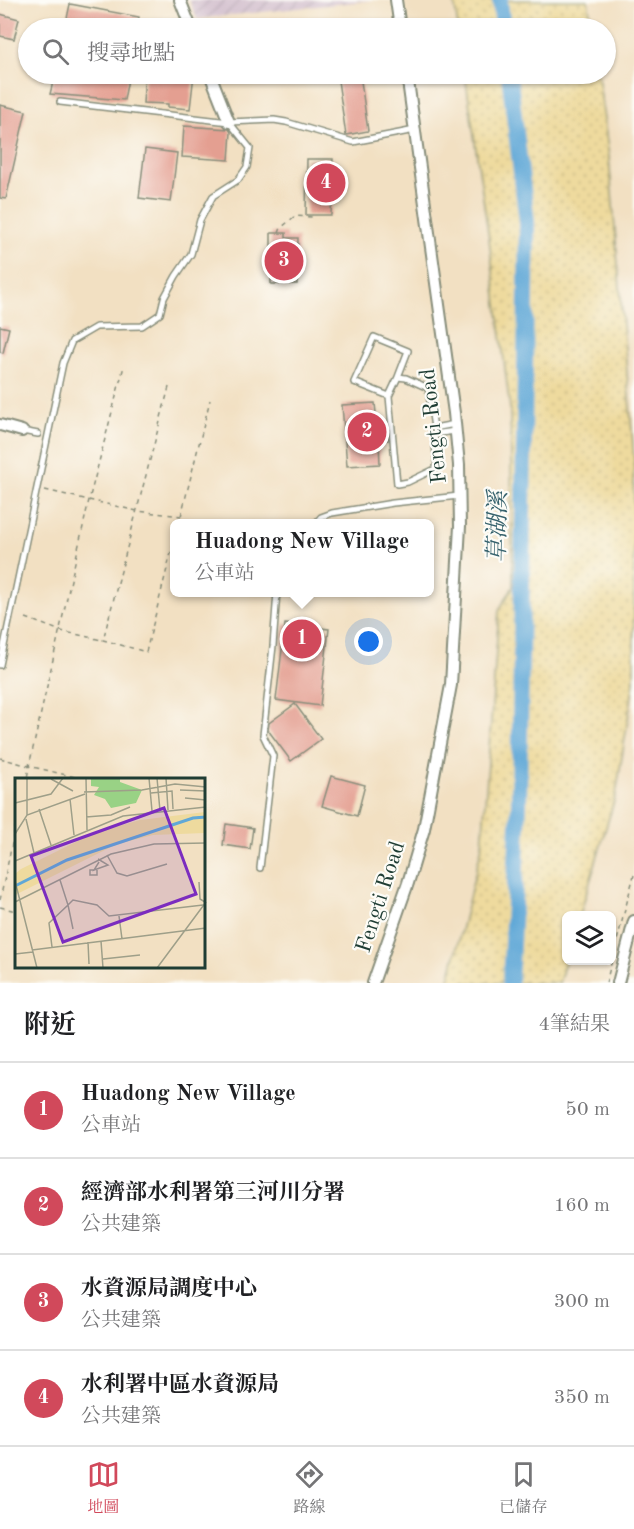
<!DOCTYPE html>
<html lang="zh-TW">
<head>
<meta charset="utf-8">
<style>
	body { margin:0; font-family:"Old Standard TT","Noto Serif TC",serif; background:#f6f6f6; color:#202124 }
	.controls { position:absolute; right:18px; bottom:18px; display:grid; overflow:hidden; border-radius:9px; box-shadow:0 2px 4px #0004 }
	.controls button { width:54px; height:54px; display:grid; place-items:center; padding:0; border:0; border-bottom:2px solid #e0e0e0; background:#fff; color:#202124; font:30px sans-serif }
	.you { position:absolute; left:369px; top:642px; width:21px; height:21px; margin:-15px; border:4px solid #fff; border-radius:50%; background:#1a73e8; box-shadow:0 0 0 9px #1a73e833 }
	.badge { display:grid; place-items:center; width:39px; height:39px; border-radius:50%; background:#d1495b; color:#fff; font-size:20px; font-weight:700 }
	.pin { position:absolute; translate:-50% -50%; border:3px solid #fff; box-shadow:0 2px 6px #0006 }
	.popup { position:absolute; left:170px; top:519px; width:264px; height:78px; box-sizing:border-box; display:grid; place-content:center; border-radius:9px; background:#fff; filter:drop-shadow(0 2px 4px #0005); font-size:20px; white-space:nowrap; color:#757577 }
	.popup b { font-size:22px; color:#202124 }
	.popup::after { content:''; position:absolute; left:50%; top:100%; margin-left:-12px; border:12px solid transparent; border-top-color:#fff }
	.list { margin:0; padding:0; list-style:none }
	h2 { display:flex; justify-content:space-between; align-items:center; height:78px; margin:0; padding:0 24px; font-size:26px }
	h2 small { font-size:20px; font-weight:400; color:#757577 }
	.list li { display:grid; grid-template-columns:39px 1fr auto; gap:18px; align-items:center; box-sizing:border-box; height:96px; padding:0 24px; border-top:2px solid #e0e0e0 }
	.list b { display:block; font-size:22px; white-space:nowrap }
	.list p { margin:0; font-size:20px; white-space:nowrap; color:#757577 }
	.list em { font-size:20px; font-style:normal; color:#757577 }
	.icon { flex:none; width:33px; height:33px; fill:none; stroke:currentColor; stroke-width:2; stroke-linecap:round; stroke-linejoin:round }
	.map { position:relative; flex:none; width:634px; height:983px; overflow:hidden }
	.search { position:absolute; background:#fff; box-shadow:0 2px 4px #0004; left:18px; right:18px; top:18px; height:66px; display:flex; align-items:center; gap:15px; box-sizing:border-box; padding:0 21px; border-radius:33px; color:#757577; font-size:22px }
	.sheet { height:462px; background:#fff }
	nav { display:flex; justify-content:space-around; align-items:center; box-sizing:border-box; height:84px; border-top:2px solid #e0e0e0; background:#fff; font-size:16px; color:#757577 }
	nav a { display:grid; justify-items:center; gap:3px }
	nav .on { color:#d1495b }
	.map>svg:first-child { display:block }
	.industrial { fill:url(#industrial-furrows) }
	.sand { fill:url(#sand-dots); stroke:#868c69; stroke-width:1.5 }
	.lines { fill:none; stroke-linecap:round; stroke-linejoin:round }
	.river { stroke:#60a8d7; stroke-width:16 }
	.building { fill:#e49f91 }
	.service-casing { stroke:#888e7b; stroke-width:8 }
	.minor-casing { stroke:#888e7b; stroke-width:14 }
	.path { stroke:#888e7b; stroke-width:1.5; stroke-dasharray:4.5 4.5; stroke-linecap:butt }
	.service { stroke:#fff; stroke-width:5 }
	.minor { stroke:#fff; stroke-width:10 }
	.labels { text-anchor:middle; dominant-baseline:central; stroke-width:4.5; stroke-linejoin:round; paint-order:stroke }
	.street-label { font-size:22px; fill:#1f3d34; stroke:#fdfcf7 }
	.water-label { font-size:24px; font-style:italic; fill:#36626d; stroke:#fdfcf7 }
	.inset-river { fill:none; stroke:#60a8d7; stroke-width:3 }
	.inset-road { fill:none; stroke:#9e9f89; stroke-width:1.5 }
	.view { fill:#7b2cbf; fill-opacity:0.15; stroke:#7b2cbf; stroke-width:3 }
	.inset-edge { fill:none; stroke:#1f3d34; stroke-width:3 }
</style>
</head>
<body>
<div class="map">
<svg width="634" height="983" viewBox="0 0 634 983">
	<defs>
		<pattern id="industrial-furrows" width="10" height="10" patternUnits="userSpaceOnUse" patternTransform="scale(1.5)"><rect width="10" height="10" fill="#d1bdcc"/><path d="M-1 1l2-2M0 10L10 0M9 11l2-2" fill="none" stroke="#b3a3b0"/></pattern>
		<pattern id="sand-dots" width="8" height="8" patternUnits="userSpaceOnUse" patternTransform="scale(1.5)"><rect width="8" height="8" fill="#eeda9e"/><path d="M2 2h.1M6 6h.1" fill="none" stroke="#ccbc89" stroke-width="1.8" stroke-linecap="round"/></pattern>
	</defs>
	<rect width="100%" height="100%" fill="#fdfcf7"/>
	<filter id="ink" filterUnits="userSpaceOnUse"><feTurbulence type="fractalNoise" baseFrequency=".0167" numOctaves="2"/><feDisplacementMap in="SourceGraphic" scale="12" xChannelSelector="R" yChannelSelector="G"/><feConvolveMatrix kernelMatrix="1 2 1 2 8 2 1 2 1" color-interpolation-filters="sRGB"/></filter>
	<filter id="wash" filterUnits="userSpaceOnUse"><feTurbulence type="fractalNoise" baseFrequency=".008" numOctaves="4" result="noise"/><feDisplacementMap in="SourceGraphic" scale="24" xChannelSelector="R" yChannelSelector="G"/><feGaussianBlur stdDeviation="1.35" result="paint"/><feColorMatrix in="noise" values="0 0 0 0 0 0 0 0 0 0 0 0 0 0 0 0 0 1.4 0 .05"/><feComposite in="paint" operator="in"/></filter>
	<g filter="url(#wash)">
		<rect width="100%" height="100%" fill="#f2e0c2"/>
		<!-- industrial -->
		<path class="industrial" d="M189,0h184l-176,19z"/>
		<!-- sand -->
		<path class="sand" d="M454,0h134l4,28h-134z
			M465,74h133l11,83 25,299v226l-18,112 -36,121 -14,1v43l-7,24h-111l34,-137 17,-236 14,-23 -3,-178 -21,-170z"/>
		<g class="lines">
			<!-- river -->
			<path class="river" d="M500,0l3,28
				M509,74l18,148 -8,583 -9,178"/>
		</g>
		<g id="blocks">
			<!-- building -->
			<path class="building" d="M70,4l69,13 -2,11h-72z
				M0,14l19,5 -5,20 -14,-3z
				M55,74h74l-5,26 -74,-6z
				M145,74h49l-4,35 -22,-2v-3l-25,-1z
				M337,74h23l8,57 -22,4z
				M0,105l26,6 -20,88 -6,-1z
				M184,126l45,3 2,3 -2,28 -47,-3z
				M145,149l32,4 -6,49 -32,-4z
				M307,159h26l-1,16h13v15h-13l-1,25h-25z
				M271,233h15v5h12l-1,46h-26z
				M0,326l9,2 -6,25 -3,-1z
				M375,403l2,21 10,-1 1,17 -9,1 1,23 -33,2 -5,-61z
				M285,624l44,5 -9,77 -44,-6z
				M295,704l26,35 -30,22 -23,-31 1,-7z
				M331,776l34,9 -8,31 -35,-10z
				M226,824l27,4 -3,21 -27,-4z"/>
		</g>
	</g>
	<g filter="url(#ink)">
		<use href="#blocks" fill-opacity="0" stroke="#888e7b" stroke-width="1.5"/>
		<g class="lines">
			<defs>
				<path id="service" d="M229,122l45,-2 12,2 67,20 62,-12
					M389,396l-35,-14 20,-45 34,14 -10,26
					M455,424l-21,4 -6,-40 -22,-10 -8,-1 -9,19 8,88 11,-2 27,-13 2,-5 -3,-30 21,-3
					M22,431l16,3
					M315,524l6,-7 11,-4 61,-10 66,-7
					M0,665l63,-302 9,-22 24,-14 46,-1 18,-12 4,-16 12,-22 15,-22 9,-34 13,-24 25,-16 9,-13 3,-19 -21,-26 -169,-20
					M260,868l13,-112 -10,-21 10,-89 4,-54"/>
				<path id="minor" d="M180,0l11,28
					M396,0l4,28
					M210,74l19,48
					M0,425l22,6
					M373,983l35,-100 16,-54 27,-144 9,-159 -1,-61 -5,-52 -47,-339
					M618,983l16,-62"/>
			</defs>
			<!-- service casing -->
			<use href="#service" class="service-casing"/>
			<!-- minor casing -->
			<use href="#minor" class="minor-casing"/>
			<!-- path -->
			<path class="path" d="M279,233l2,-5 14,-12 17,1v-2
				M169,387l-66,253 43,12 28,-111
				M45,490l92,21 44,5
				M179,524l31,-124
				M26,618l35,13 41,9
				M0,758l29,8 -2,13
				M83,779l-54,-13 60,-266 35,-134
				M0,900l16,-75
				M0,907l16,4
				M606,983l28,-108"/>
			<!-- service -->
			<use href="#service" class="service"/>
			<!-- minor -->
			<use href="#minor" class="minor"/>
		</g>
	</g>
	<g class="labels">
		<!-- street labels -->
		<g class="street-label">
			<text transform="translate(434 426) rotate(-96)">Fengti Road</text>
			<text transform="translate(381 897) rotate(-72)">Fengti Road</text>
		</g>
		<!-- water labels -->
		<g class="water-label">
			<text transform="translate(499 527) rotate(-89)">草湖溪</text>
		</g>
	</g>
	<!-- overview -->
	<g transform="translate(15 778)">
		<rect width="190" height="190" fill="#f2e0c2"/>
		<path d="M76,0h29v4l22,8 -6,13 -25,5 -6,-9 -11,-4 5,-8 -8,-1z" fill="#99d285"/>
		<path d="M190,34v21l-52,2 -36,9 -102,51v-21l6,-5 73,-36 46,-13z" fill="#eeda9e"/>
		<path class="inset-river" d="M0,108l52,-26 126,-42 13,-1"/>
		<path class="inset-road" d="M71,0l1,52M134,0l3,33M142,0l3,33M151,0l2,32M36,1l22,12M165,12l26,1M69,14l58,-2 33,-6 31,3M136,15l21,-2 1,18M170,20l21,2M55,21l4,36M0,25l36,-9 12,-16M24,31l12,36M12,37v-37M71,39l25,-2 19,-8M11,41l8,34M0,56l12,-19 58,-21M92,77l10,18 10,3 40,-12M83,81l10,6 -14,5 5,-8M0,83l108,-45 83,-9M79,92h-4v5h7v-5M0,103l22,87M184,104l1,17 5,3M0,124l96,-48 43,-10 52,-1M104,138l3,23M58,151l-5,-24 5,-5 24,5 12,11 94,-11M86,163l2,27M73,164l1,22M37,169l-3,-24 19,-18 -8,-25M17,172l174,-22M0,176l18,-2M88,181l37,-4M142,190l49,-66"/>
		<path class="view" d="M149,30l32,86 -133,48 -32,-86z"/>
		<rect width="190" height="190" class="inset-edge"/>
	</g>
</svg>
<div class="controls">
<button><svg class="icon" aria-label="layers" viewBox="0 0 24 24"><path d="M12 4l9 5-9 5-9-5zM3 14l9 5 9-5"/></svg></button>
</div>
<div class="you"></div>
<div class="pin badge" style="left:302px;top:639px">1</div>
<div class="popup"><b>Huadong New Village</b>公車站</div>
<div class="pin badge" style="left:367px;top:432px">2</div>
<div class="pin badge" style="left:284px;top:261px">3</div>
<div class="pin badge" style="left:326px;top:183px">4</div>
<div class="search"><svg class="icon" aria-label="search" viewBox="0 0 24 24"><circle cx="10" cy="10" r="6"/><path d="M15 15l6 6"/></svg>搜尋地點</div>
</div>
<section class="sheet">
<h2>附近<small>4筆結果</small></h2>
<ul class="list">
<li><span class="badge">1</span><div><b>Huadong New Village</b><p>公車站</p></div><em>50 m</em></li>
<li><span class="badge">2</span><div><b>經濟部水利署第三河川分署</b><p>公共建築</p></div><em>160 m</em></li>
<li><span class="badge">3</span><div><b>水資源局調度中心</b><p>公共建築</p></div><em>300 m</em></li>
<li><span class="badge">4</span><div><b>水利署中區水資源局</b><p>公共建築</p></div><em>350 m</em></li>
</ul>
</section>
<nav>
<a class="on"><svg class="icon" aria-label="map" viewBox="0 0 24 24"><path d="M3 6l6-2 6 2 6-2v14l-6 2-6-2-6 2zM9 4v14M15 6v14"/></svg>地圖</a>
<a><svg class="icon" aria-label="directions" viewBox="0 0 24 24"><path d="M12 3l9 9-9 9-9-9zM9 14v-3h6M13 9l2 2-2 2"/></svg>路線</a>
<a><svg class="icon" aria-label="saved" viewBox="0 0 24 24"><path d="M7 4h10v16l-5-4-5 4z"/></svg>已儲存</a>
</nav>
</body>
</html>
